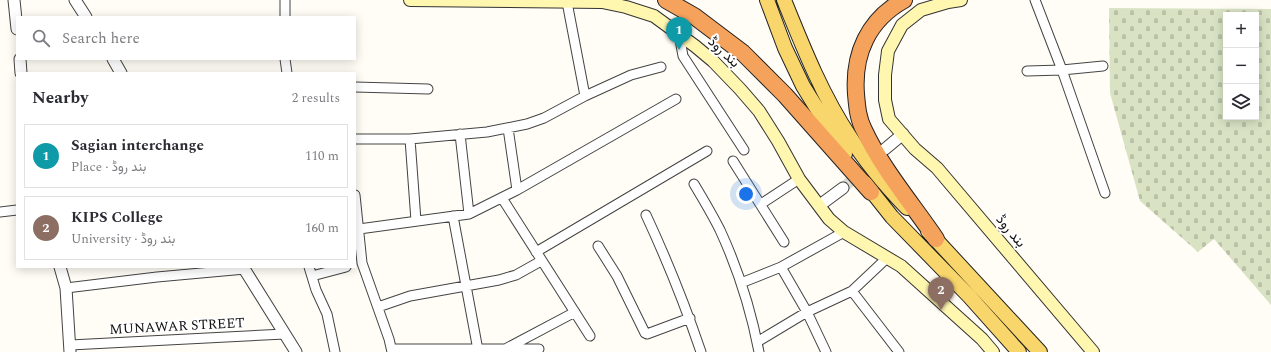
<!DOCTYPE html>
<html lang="en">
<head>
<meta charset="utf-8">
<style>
	body { margin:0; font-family:Spectral,Vazirmatn,serif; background:#f2f2f3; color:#2b2b33 }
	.controls { position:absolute; right:12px; top:12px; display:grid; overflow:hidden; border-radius:0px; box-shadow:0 2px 10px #0003 }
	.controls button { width:36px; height:36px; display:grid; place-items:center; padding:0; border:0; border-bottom:1px solid #e1e1e2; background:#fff; color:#2b2b33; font:20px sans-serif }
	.you { position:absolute; left:746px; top:194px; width:14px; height:14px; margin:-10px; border:3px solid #fff; border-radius:50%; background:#1a73e8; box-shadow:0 0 0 6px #1a73e833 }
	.badge { display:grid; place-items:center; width:26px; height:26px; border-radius:50%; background:#b45309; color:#fff; font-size:13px; font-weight:700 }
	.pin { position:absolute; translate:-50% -33px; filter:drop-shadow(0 1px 2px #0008) }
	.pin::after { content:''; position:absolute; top:21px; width:14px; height:12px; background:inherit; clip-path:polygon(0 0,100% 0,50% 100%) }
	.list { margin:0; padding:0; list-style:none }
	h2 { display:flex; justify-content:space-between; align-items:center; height:52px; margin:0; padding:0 16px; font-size:17px }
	h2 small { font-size:13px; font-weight:400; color:#7c7c81 }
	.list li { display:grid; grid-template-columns:26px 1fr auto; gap:12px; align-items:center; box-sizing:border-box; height:64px; margin:0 8px 8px; padding:0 8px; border:1px solid #e1e1e2; border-radius:0px }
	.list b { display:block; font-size:15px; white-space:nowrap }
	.list p { margin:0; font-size:13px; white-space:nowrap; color:#7c7c81 }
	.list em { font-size:13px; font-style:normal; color:#7c7c81 }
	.icon { flex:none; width:22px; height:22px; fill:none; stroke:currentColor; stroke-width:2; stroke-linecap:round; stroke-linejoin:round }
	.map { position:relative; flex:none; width:1271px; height:352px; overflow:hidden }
	.search { position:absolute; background:#fff; box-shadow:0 2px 10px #0003; left:16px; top:16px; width:340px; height:44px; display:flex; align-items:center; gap:10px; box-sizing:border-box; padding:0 14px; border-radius:0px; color:#7c7c81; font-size:15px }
	.panel { position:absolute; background:#fff; box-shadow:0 2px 10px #0003; left:16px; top:72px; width:340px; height:196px; border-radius:0px }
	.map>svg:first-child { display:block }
	.cemetery { fill:url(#cemetery-stones); fill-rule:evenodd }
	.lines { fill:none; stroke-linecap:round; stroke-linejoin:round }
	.tertiary-tunnel { stroke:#dbdad3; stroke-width:11; stroke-dasharray:11 5.5; stroke-linecap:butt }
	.minor-casing { stroke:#444; stroke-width:11 }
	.tertiary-casing { stroke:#444; stroke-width:13 }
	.secondary-casing { stroke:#333; stroke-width:14 }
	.primary-casing { stroke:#222; stroke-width:16 }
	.motorway-casing { stroke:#222; stroke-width:18 }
	.minor { stroke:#fff; stroke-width:9 }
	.tertiary { stroke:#fff; stroke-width:11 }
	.secondary { stroke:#fff6b0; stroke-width:12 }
	.primary { stroke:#f9d66b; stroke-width:14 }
	.motorway { stroke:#f5a25d; stroke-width:16 }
	.labels { text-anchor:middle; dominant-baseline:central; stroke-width:4; stroke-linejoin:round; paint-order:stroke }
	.street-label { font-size:14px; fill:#111; stroke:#fff }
</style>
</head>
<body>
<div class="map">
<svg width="1271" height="352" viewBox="0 0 1271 352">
	<defs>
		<pattern id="cemetery-stones" width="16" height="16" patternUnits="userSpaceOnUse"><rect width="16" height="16" fill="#d9e3c4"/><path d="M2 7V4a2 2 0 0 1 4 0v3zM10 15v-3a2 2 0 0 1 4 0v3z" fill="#b9c2a7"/></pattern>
	</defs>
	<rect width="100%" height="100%" fill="#fffdf5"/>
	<!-- cemetery -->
	<path class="cemetery" d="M1109,8l162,1v296l-57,-66 -16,13 -58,-51 -30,-108zM1226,15h30v102h-30z"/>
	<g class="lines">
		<!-- tertiary-tunnel -->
		<path class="tertiary-tunnel" d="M843,188l32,-29"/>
		<defs>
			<path id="minor" d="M285,0v17
				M1035,0l27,70 43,123
				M567,2l18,94
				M679,34l4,22 61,94
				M285,59l2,14
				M1027,71l35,-1 41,-4
				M355,87l73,2
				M508,128l9,62
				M460,134l9,80
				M355,139h55l77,-7 40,-8 17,-6 41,-22 46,-21 30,-8
				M410,139l6,82
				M733,161l51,81
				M694,184c9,15 18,30 26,46 18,39 31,80 39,122
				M355,195l7,68 27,76 3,13
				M502,198l88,138
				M761,204l38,-25
				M0,212l17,-2
				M646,215c21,45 39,90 55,137
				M453,216l25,134
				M359,229l110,-15 48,-24 159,-91
				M598,246l19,30 28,57 2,1 43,-16
				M536,252l171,-101
				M309,267l7,23 11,24 8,38
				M781,267l26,45 19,40
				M312,276l34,-9
				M741,283l40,-16 63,-35
				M66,288l91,-11 88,-8
				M852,291l47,61
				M378,307l32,-11 89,-16 17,-5 25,-14
				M757,342l50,-30 45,-21 36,-34
				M70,345l215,-11
				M507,348l68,-36
				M392,349h147"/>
			<path id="tertiary" d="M14,0l3,29
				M75,0l11,17
				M20,59l1,14
				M113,59l8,14
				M885,149l18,-15
				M820,205l23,-17
				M60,267l6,21 4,64
				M243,267l53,85"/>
			<path id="secondary" d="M410,0l192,2 24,5 28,9 41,30 18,15 27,28 19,22 19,30 21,38 30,40 15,13 57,34 81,73 11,13
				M961,0l-13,2 -27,8 -19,15 -14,26 -3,24v25l4,19 26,30 22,19 156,184"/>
			<path id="primary" d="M767,0l18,48 18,38 42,68
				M784,0c19,47 38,95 66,137 16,26 36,49 57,71
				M865,183l27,34 77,79 50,56
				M928,231l112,121"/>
			<path id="motorway" d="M666,0l28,16 49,37 42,42 86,97
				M904,0c-36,20 -51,54 -48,94 1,12 2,25 8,36 17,37 49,75 72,109"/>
		</defs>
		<!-- minor casing -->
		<use href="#minor" class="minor-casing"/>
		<!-- tertiary casing -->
		<use href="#tertiary" class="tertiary-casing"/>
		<!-- secondary casing -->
		<use href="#secondary" class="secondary-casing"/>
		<!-- primary casing -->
		<use href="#primary" class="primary-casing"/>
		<!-- motorway casing -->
		<use href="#motorway" class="motorway-casing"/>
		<!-- minor -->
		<use href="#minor" class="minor"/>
		<!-- tertiary -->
		<use href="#tertiary" class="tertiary"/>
		<!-- secondary -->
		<use href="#secondary" class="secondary"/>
		<!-- primary -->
		<use href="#primary" class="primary"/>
		<!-- motorway -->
		<use href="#motorway" class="motorway"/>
	</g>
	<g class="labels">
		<!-- street labels -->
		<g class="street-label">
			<text transform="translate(724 52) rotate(43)">بند روڈ</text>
			<text transform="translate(1011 231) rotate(50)">بند روڈ</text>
			<text transform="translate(177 326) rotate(-3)">MUNAWAR STREET</text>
		</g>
	</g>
</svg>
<div class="controls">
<button>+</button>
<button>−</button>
<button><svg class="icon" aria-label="layers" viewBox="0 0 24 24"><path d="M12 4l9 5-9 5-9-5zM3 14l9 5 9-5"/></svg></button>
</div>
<div class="you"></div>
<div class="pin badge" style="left:679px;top:50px;background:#0f9aa8">1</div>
<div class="pin badge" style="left:941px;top:310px;background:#8d6e63">2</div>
<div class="search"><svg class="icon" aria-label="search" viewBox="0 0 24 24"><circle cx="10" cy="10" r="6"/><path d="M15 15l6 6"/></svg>Search here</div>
<section class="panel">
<h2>Nearby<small>2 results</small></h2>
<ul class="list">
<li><span class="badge" style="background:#0f9aa8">1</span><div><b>Sagian interchange</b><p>Place · بند روڈ</p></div><em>110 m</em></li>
<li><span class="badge" style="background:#8d6e63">2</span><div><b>KIPS College</b><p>University · بند روڈ</p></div><em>160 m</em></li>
</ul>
</section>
</div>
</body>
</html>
